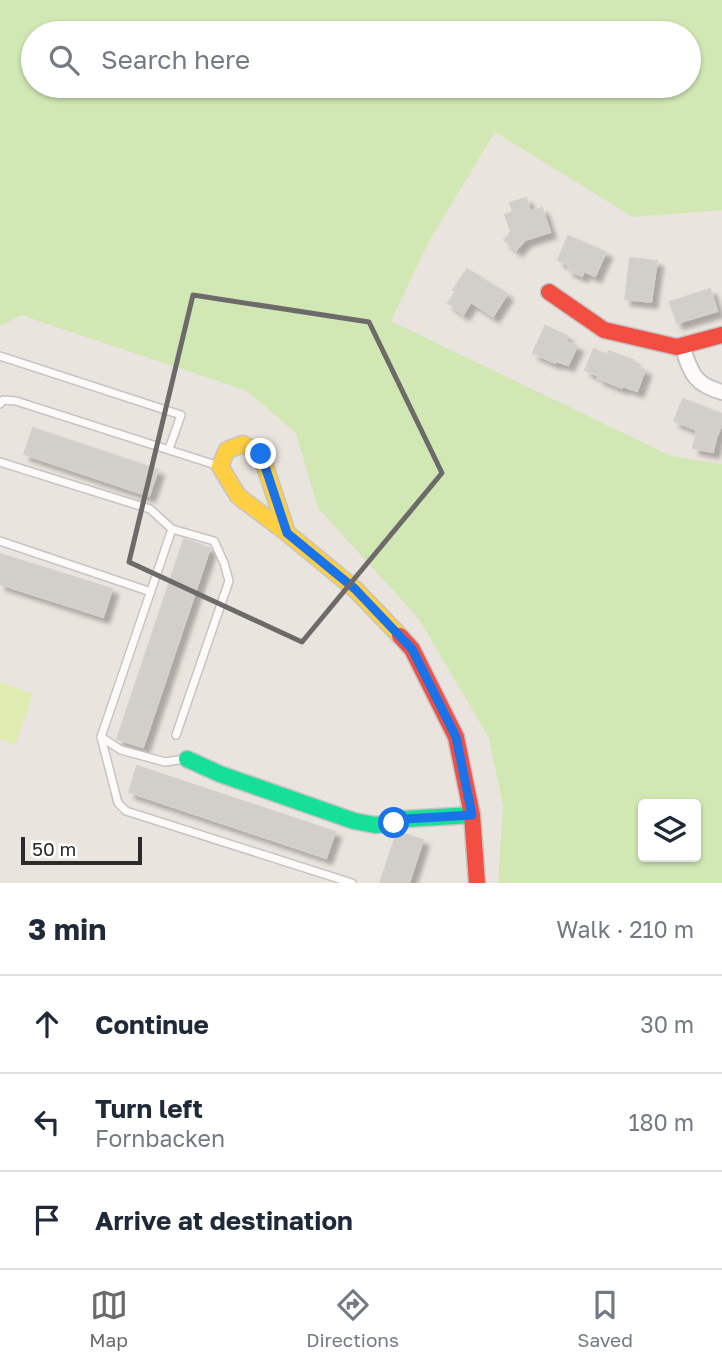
<!DOCTYPE html>
<html lang="en">
<head>
<meta charset="utf-8">
<style>
	body { margin:0; font-family:"Golos Text",sans-serif; background:#f2f2f3; color:#1f2937 }
	.controls { position:absolute; right:21px; bottom:21px; display:grid; overflow:hidden; border-radius:7px; box-shadow:0 2px 5px #0004 }
	.controls button { width:63px; height:63px; display:grid; place-items:center; padding:0; border:0; border-bottom:2px solid #e0e1e3; background:#fff; color:#1f2937; font:35px sans-serif }
	.scale { position:absolute; left:21px; bottom:18px; width:121px; box-sizing:border-box; padding-left:7px; border:4px solid #2a2a2a; border-top:0; font-size:19px; line-height:24px; white-space:nowrap; color:#2a2a2a; -webkit-text-stroke:5px #fff; paint-order:stroke }
	.stop { position:absolute; width:21px; height:21px; margin:-16px; border:5px solid #1a73e8; border-radius:50%; background:#fff }
	.stop.end { background:#1a73e8; border-color:#fff; box-shadow:0 2px 7px #0008 }
	.list { margin:0; padding:0; list-style:none }
	h2 { display:flex; justify-content:space-between; align-items:center; height:91px; margin:0; padding:0 28px; font-size:30px }
	h2 small { font-size:23px; font-weight:400; color:#747a83 }
	.list li { display:grid; grid-template-columns:46px 1fr auto; gap:21px; align-items:center; box-sizing:border-box; height:98px; padding:0 28px; border-top:2px solid #e0e1e3 }
	.list b { display:block; font-size:26px; white-space:nowrap }
	.list p { margin:0; font-size:23px; white-space:nowrap; color:#747a83 }
	.list em { font-size:23px; font-style:normal; color:#747a83 }
	.icon { flex:none; width:38px; height:38px; fill:none; stroke:currentColor; stroke-width:2; stroke-linecap:round; stroke-linejoin:round }
	.map { position:relative; flex:none; width:722px; height:883px; overflow:hidden }
	.search { position:absolute; background:#fff; box-shadow:0 2px 5px #0004; left:21px; right:21px; top:21px; height:77px; display:flex; align-items:center; gap:18px; box-sizing:border-box; padding:0 24px; border-radius:38px; color:#747a83; font-size:26px }
	.sheet { height:385px; background:#fff }
	nav { display:flex; justify-content:space-around; align-items:center; box-sizing:border-box; height:98px; border-top:2px solid #e0e1e3; background:#fff; font-size:19px; color:#747a83 }
	nav a { display:grid; justify-items:center; gap:4px }
	nav .on { color:#6d6b69 }
	.map>svg:first-child { display:block }
	.green { fill:#d1e7b4; fill-rule:evenodd }
	.pitch { fill:#deecb1 }
	.building { fill:#d2ceca; stroke:#d4d0cb; stroke-width:2; filter:url(#shadow) }
	.lines { fill:none; stroke-linecap:round; stroke-linejoin:round }
	.lane-casing { stroke:#c6c4c4; stroke-width:10 }
	.street-casing { stroke:#c6c4c4; stroke-width:18 }
	.fast-casing { stroke:#c6c4c4; stroke-width:19 }
	.slow-casing { stroke:#c6c4c4; stroke-width:19 }
	.jam-casing { stroke:#c6c4c4; stroke-width:19 }
	.lane { stroke:#fcfbfa; stroke-width:7 }
	.street { stroke:#fcfbfa; stroke-width:14 }
	.fast { stroke:#16e098; stroke-width:16 }
	.slow { stroke:#ffcf43; stroke-width:16 }
	.jam { stroke:#f24e42; stroke-width:16 }
	.route { stroke:#1a73e8; stroke-width:9 }
	.marked { fill:none; stroke:#6d6b69; stroke-width:5; stroke-linejoin:round }
</style>
</head>
<body>
<div class="map">
<svg width="722" height="883" viewBox="0 0 722 883">
	<defs>
		<filter id="shadow"><feDropShadow dx="6" dy="6" stdDeviation="2" flood-color="#0004"/></filter>
	</defs>
	<rect width="100%" height="100%" fill="#eae4de"/>
	<!-- green -->
	<path class="green" d="M0,0h722v210l-89,7 -138,-85 -66,109 -38,80 280,135 51,8v419h-224l5,-77 -14,-68 -70,-119 -101,-111 -22,-75 -49,-42 -226,-76 -21,11zM33,33h656v53h-656zM643,804h53v53h-53z"/>
	<!-- pitch -->
	<path class="pitch" d="M0,682l33,12 -18,51 -15,-6z"/>
	<!-- building -->
	<path class="building" d="M526,198l4,13 12,-3 8,24 -25,8 -9,10 -12,-10 7,-8 -6,-17 8,-3 -3,-9z
		M568,236l38,16 -11,24 -11,-5 -2,5 -14,-6 1,-5 -11,-5z
		M630,258l27,3 -6,41 -26,-3z
		M467,269l40,25 -14,22 -22,-14 -8,12 -15,-11 8,-12 -3,-1z
		M710,289l7,22 -40,12 -7,-21z
		M545,326l22,10 -2,5 12,5 -9,19 -12,-4 -1,2 -22,-10z
		M594,349l13,6 2,-4 24,9 -2,4 14,6 -8,21 -14,-5 -1,2 -24,-10 1,-2 -14,-6z
		M683,399l39,15v10l-6,14 -3,14 -20,-4 4,-18 -23,-9z
		M33,428l125,42 -9,26 -125,-42z
		M184,539l26,9 -67,199 -26,-8z
		M0,554l112,35 -9,28 -103,-33z
		M137,766l198,66 -9,26 -197,-66z
		M397,832l26,8 -14,43h-29z"/>
	<g class="lines">
		<defs>
			<path id="lane" d="M0,356l181,59 -12,34
				M0,404l3,-4 13,1 203,65
				M0,462l150,47 22,20 42,12 10,22 5,18 -53,154
				M172,529l-71,208 17,66 8,8 226,72
				M0,541l151,51
				M101,737l20,13 44,12 20,-3"/>
			<path id="street" d="M682,346c9,26 11,38 40,46"/>
			<path id="fast" d="M187,759l33,15 134,47 21,4 19,-2 11,-4 67,-4"/>
			<path id="slow" d="M287,533l-26,-79 -18,-10 -16,6 -7,16 18,30 49,37 68,56 45,47"/>
			<path id="jam" d="M549,292l55,38 73,17 45,-12
				M400,636l12,13 44,88 16,78 5,68"/>
		</defs>
		<!-- lane casing -->
		<use href="#lane" class="lane-casing"/>
		<!-- street casing -->
		<use href="#street" class="street-casing"/>
		<!-- fast casing -->
		<use href="#fast" class="fast-casing"/>
		<!-- slow casing -->
		<use href="#slow" class="slow-casing"/>
		<!-- jam casing -->
		<use href="#jam" class="jam-casing"/>
		<!-- lane -->
		<use href="#lane" class="lane"/>
		<!-- street -->
		<use href="#street" class="street"/>
		<!-- fast -->
		<use href="#fast" class="fast"/>
		<!-- slow -->
		<use href="#slow" class="slow"/>
		<!-- jam -->
		<use href="#jam" class="jam"/>
	</g>
	<g class="lines">
		<!-- route -->
		<path class="route" d="M261,454l26,79 68,56 57,60 44,88 16,78 -67,4 -11,4"/>
	</g>
	<!-- marked area -->
	<path class="marked" d="M193,295l176,27 73,151 -140,169 -173,-80z"/>
</svg>
<div class="controls">
<button><svg class="icon" aria-label="layers" viewBox="0 0 24 24"><path d="M12 4l9 5-9 5-9-5zM3 14l9 5 9-5"/></svg></button>
</div>
<div class="scale">50 m</div>
<div class="stop" style="left:394px;top:823px"></div>
<div class="stop end" style="left:261px;top:454px"></div>
<div class="search"><svg class="icon" aria-label="search" viewBox="0 0 24 24"><circle cx="10" cy="10" r="6"/><path d="M15 15l6 6"/></svg>Search here</div>
</div>
<section class="sheet">
<h2>3 min<small>Walk · 210 m</small></h2>
<ul class="list">
<li><svg class="icon" aria-label="ahead" viewBox="0 0 24 24"><path d="M12 20V5M6 11l6-6 6 6"/></svg><div><b>Continue</b></div><em>30 m</em></li>
<li><svg class="icon" aria-label="left" viewBox="0 0 24 24"><path d="M17 20v-9H6M10 6l-5 5 5 5"/></svg><div><b>Turn left</b><p>Fornbacken</p></div><em>180 m</em></li>
<li><svg class="icon" aria-label="arrive" viewBox="0 0 24 24"><path d="M6 21V4h12l-3 4 3 4H6"/></svg><div><b>Arrive at destination</b></div></li>
</ul>
</section>
<nav>
<a class="on"><svg class="icon" aria-label="map" viewBox="0 0 24 24"><path d="M3 6l6-2 6 2 6-2v14l-6 2-6-2-6 2zM9 4v14M15 6v14"/></svg>Map</a>
<a><svg class="icon" aria-label="directions" viewBox="0 0 24 24"><path d="M12 3l9 9-9 9-9-9zM9 14v-3h6M13 9l2 2-2 2"/></svg>Directions</a>
<a><svg class="icon" aria-label="saved" viewBox="0 0 24 24"><path d="M7 4h10v16l-5-4-5 4z"/></svg>Saved</a>
</nav>
</body>
</html>
